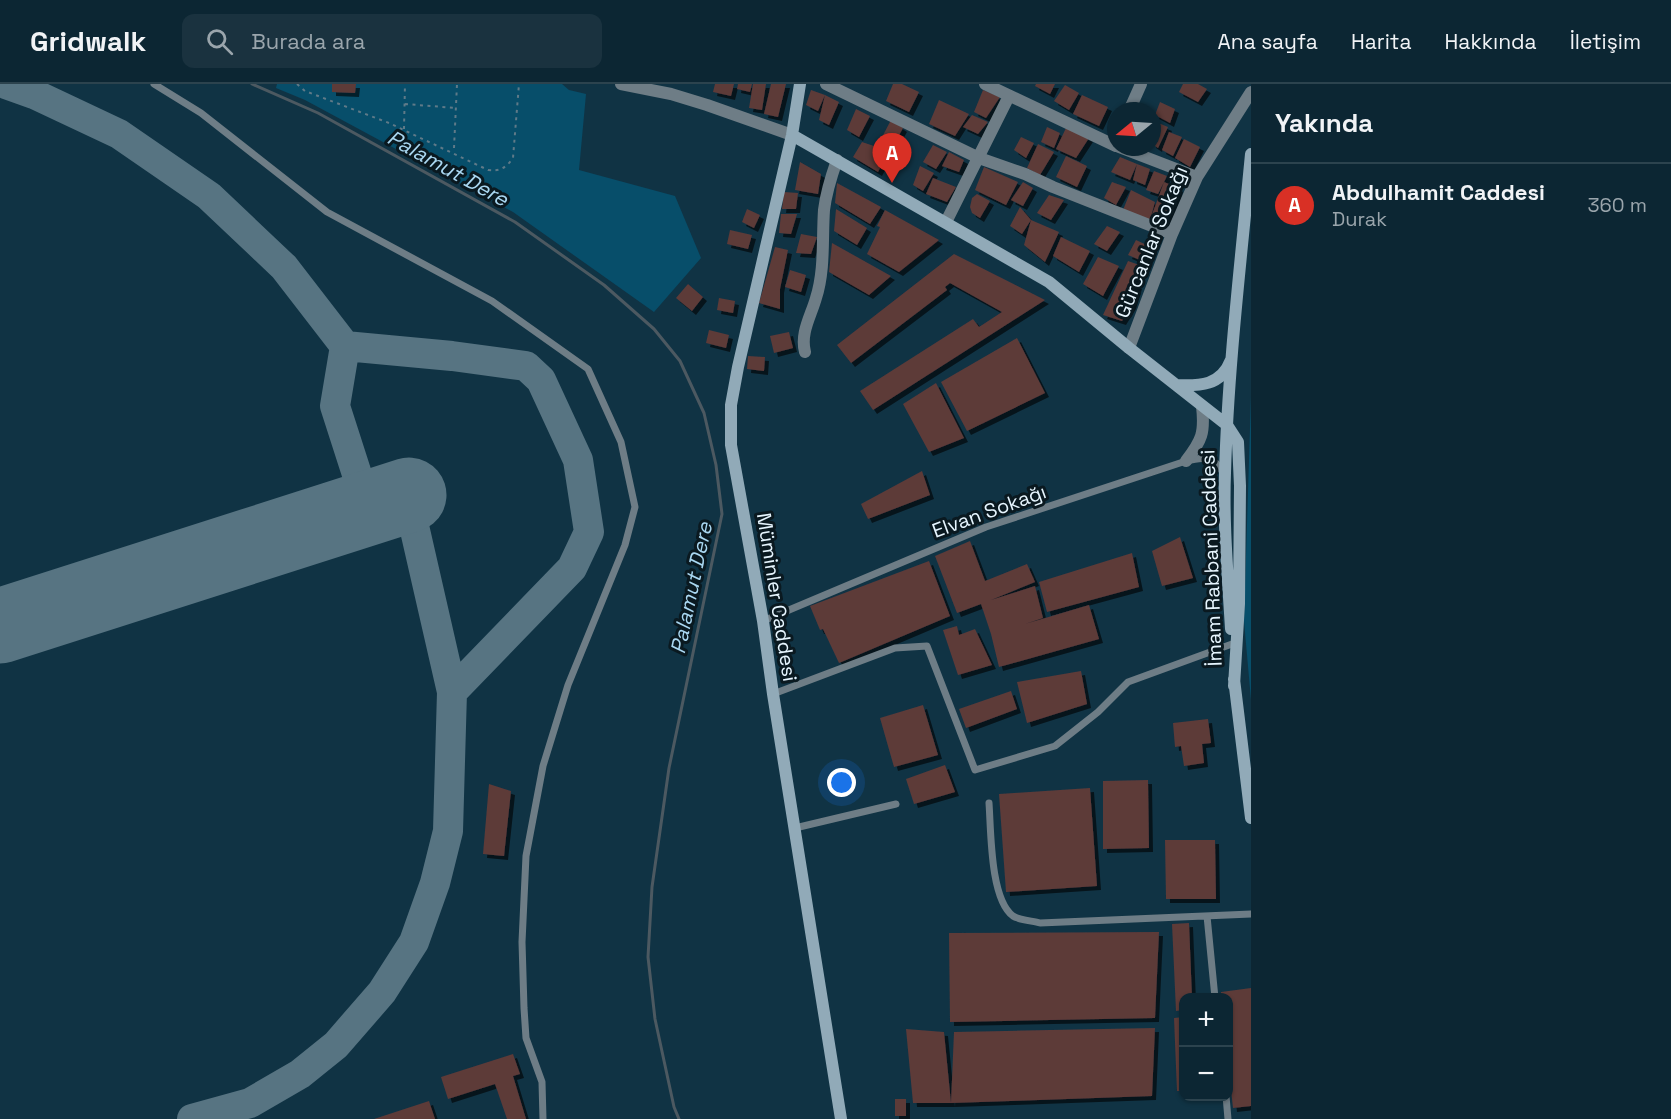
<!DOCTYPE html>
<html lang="tr">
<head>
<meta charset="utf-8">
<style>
	body { margin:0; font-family:"Space Grotesk",sans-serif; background:#1a323f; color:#f1f3f6 }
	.controls { position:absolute; right:18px; bottom:18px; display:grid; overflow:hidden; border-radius:12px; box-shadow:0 2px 4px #0004 }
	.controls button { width:54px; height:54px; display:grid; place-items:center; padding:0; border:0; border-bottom:2px solid #2c434e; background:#0c2633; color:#f1f3f6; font:30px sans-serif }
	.compass { position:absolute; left:1107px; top:18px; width:54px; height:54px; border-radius:50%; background:#0c2633; box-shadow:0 2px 4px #0004; rotate:252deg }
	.you { position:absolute; left:842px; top:699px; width:21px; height:21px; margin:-15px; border:4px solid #fff; border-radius:50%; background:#1a73e8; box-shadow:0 0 0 9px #1a73e833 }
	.badge { display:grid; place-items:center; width:39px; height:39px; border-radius:50%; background:#d93025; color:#fff; font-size:20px; font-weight:700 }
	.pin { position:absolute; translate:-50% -50px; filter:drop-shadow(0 2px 3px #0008) }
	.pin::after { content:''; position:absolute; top:32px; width:21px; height:18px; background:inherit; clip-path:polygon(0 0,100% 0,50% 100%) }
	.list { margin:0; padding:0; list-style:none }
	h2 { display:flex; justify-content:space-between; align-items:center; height:78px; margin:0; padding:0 24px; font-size:26px }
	h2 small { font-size:20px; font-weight:400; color:#9aa5ac }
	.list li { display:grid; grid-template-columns:39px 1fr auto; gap:18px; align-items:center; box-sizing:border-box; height:84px; padding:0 24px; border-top:2px solid #2c434e }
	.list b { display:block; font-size:22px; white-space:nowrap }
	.list p { margin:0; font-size:20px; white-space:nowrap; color:#9aa5ac }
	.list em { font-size:20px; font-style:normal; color:#9aa5ac }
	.icon { flex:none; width:33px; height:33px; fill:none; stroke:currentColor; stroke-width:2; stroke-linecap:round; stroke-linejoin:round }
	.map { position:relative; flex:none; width:1251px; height:1035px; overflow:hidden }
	header { display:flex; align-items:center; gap:36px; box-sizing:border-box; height:84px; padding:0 30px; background:#0c2633; border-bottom:2px solid #2c434e }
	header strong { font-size:28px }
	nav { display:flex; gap:33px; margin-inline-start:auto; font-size:21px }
	.search { width:420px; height:54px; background:#1a323f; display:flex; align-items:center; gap:15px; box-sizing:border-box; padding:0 21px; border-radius:12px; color:#9aa5ac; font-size:22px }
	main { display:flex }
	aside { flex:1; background:#0c2633 }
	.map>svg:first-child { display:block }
	.green { fill:#074e6a }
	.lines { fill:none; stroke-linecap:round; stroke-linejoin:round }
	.stream { stroke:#4c5961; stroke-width:3 }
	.taxiway { stroke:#577482; stroke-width:30 }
	.runway { stroke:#577482; stroke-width:75 }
	.building { fill:#5d3a39; filter:url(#shadow) }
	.path { stroke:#5f7a88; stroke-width:2; stroke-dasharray:3 4.5; stroke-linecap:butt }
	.lane { stroke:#6e7d86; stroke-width:7 }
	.street { stroke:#6e7d86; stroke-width:12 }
	.secondary { stroke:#91aab8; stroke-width:12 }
	.labels { text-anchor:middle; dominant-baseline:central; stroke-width:6; stroke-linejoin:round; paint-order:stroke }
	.street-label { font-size:20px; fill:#e7f6ff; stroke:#0a1920 }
	.water-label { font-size:21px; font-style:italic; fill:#a9d7f1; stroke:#0a1920 }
</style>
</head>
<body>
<header>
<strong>Gridwalk</strong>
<div class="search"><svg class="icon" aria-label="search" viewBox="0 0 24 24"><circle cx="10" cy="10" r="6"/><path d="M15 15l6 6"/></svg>Burada ara</div>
<nav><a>Ana sayfa</a><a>Harita</a><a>Hakkında</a><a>İletişim</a></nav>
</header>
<main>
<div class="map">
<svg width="1251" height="1035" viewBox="0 0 1251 1035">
	<defs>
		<filter id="shadow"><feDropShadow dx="4" dy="4" stdDeviation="0" flood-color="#0009"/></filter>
	</defs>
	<rect width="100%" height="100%" fill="#103344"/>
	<!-- green -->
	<path class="green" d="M277,0h285l7,6 17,4 -7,76 96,26 26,62 -47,54 -141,-100 -208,-112 -29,-12z
		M1251,312v304l-7,-79z"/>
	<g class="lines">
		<!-- stream -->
		<path class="stream" d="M252,0l66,29 197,109 89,63 50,44 26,32 24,52 12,52 6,49 -53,254 -17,119 -4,70 7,62 19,88 5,12"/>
		<!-- taxiway -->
		<path class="taxiway" d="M6,0l28,10 85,40 90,62 75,71 61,79 107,10 74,10 15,14 37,80 11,72 -17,36 -120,124 -43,-188
			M345,262l-10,60 27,84
			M192,1035l58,-16 50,-29 36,-29 46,-53 32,-50 21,-59 13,-52 4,-139"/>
		<!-- runway -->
		<path class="runway" d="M0,542l409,-131"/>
	</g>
	<!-- building -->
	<path class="building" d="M332,0h24l-1,9 -23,-1z
		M715,0h19l-3,12 -18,-4z
		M738,0h14l-2,8 -13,-3z
		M753,0h13l-4,26 -13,-2z
		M771,0h15l-8,33 -14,-3z
		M893,0h9l17,8 -10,20 -23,-11z
		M1036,0h19l-5,10 -15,-8z
		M1183,0h15l9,5 -9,13 -19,-10z
		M1065,1l14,8 -10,17 -15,-9z
		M811,6l14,5 14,7 -10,23 -10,-5 6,-25 -7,16 -12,-6z
		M983,6l17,7 -14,21 -12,-6z
		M1082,11l26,12 -9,19 -26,-12z
		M939,16l30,14 -14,22 -26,-12z
		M1160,18l15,7 -5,14 -15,-8z
		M856,25l14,7 -11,21 -12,-7z
		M972,31l16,7 -10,12 -15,-7z
		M891,36l12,8 -11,20 -12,-7z
		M1156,38l12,5 -10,21 -6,-4v-13z
		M1047,43l13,6 -6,15 -13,-6z
		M1066,44l23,10 -13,20 -20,-9z
		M1169,48l13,5 -9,19 -11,-6z
		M1021,53l13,6 -8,15 -12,-8z
		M1184,55l16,8 -10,20 -15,-9z
		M862,58l27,9 -11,21 -25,-15z
		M1038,60l16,8 -14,23 -13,-7z
		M933,61l14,7 -11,17 -13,-7z
		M949,68l15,8 -5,12 -17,-6z
		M1066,72l21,10 -10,21 -21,-10z
		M1120,73l17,7 -7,16 -19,-8z
		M800,78l21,12 -3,20 -23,-4z
		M1137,80l13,5 -5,16 -12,-5z
		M920,82l14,7 -11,18 -10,-6z
		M984,83l34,15 -12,23 -31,-15z
		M1154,87l13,5 -9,18 -12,-4z
		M933,94l23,9 -9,15 -21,-8z
		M1023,98l10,6 -10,18 -12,-6z
		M1112,98l14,5 -10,18 -12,-7z
		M1164,98l15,6 -4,15 -12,23 -13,-6z
		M837,99l44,24 -11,17 -35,-21z
		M1131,106l24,12 -5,18 -27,-10z
		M784,108l14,1 -2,16h-14z
		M977,110l13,7 -10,17 -8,-5 -2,-6 2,-9z
		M1049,111l15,5 -13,20 -14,-7z
		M1020,123l11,13 -9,14 -12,-8z
		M747,125l13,6 -6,13 -12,-6z
		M836,125l31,19 -10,17 -23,-14z
		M885,126l54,30 -40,32 -32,-18 13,-27 -3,-1z
		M781,130h16l-6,20 -12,-1z
		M1031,136l28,12 -14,30 -21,-17z
		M1107,142l13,6 -13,19 -13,-7z
		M730,146l22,5 -4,14 -21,-5z
		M801,150l16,3 -6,17 -15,-1z
		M1061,153l29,14 -11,21 -26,-16z
		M1136,156l17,8 -6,15 -19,-8z
		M832,159l59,33 -22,19 -40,-23z
		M775,163l13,3 -8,39v20l-21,-6z
		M954,170l91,46 -172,110 -13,-19 113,-72 6,8 23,-15 -52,-29 -5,4 2,3 -96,73 -14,-18z
		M1098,173l21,9 -16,30 -20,-12z
		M1128,177l17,6 -12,16 5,2 -6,20 -10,16 -19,-6z
		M790,186l16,5 -5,17 -16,-5z
		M688,200l15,13 -11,14 -16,-13z
		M719,214l16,3 -2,12 -16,-3z
		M709,246l20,5 -3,13 -20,-5z
		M789,248l4,16 -19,5 -4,-17z
		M1017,254l28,55 -78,38 -26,-49z
		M748,272l17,1 -1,14 -17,-2z
		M936,299l28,55 -35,14 -26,-48z
		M922,387l8,24 -62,24 -7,-15z
		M1180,453l13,41 -31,8 -10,-35z
		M970,457l15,40 42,-17 8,18 -44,18 44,-14 8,32 -18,6 64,-19 10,34 -100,28 -8,-33 -10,-30 -24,9 -22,-57z
		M1132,469l7,34 -92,25 -8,-30z
		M929,477l21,55 -111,47 -16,-34 -3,1 -10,-24z
		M957,542l2,9 16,-6 17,36 -34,10 -15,-45z
		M1081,587l6,33 -60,19 -10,-41z
		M1011,607l6,18 -51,19 -7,-19z
		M923,621l15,50 -44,12 -14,-49z
		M1208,635l3,24 -9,1 2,19 -20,3 -3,-20 -6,1 -2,-24z
		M945,681l10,27 -41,12 -8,-25z
		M1148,696l1,68 -46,1v-68z
		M489,700l22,7 -7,65 -21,-2z
		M1090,704l7,98 -91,6 -7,-98z
		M1165,756h50l1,59h-50z
		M1189,839l3,75h-8v12l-8,1 -4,-87z
		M1159,848l-4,86 -205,4 -1,-89z
		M1251,904v118l-18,2 -5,-45v-65h-7v-6z
		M1184,933v74h-7l-3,-73z
		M1155,944l-3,68 -201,7h-38l-7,-74 38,3 7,71 3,-71z
		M513,970l7,20 -7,2 13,43h-19l-12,-35 -47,15 -7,-22z
		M895,1015h11v17h-11z
		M429,1017l6,18h-61z"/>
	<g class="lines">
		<!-- path -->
		<path class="path" d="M297,0l8,7 84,32 99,47c12,1 17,-1 25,-12l6,-74
			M405,20l51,4
			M404,45l1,-45
			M454,64l3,-64"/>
		<!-- lane -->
		<path class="lane" d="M154,0l47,29 126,99 165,89 96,68 33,73 14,65 -10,38 -57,140 -25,81 -17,90 -4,86 2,66 2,30 16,44 1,37
			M763,537l223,-94 200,-66c21,-4 26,-7 38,13
			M773,610l122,-46 32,-2 48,124 80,-24 43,-34 30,-30 104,-38
			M989,719c2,27 1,96 24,113 6,4 20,5 27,7l211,-9
			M795,744l101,-24
			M1207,832l8,82
			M1226,1012l2,23"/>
		<!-- street -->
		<path class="street" d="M621,0l50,10 36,11 85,30
			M826,0l153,74 46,16 28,13 119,47
			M985,0l131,62
			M1129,27l12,-27
			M1119,63l78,30
			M946,138l63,-126
			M1129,264l43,-114 25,-57 54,-85
			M805,268c-5,-19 6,-36 11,-54 9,-28 6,-59 8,-88 2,-17 7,-33 13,-50
			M1186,377c16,-21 19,-28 16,-55"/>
		<!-- secondary -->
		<path class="secondary" d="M800,0l-8,51 -54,232 -7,38v40l32,176 10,73 68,425
			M792,51l257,147 80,66 98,77 11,17 2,44 -1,118 -5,82
			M1176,301c24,1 45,1 55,-25
			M1231,545c-3,-52 -8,-104 -6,-156 3,-106 16,-213 26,-319
			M1234,595l17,139"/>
	</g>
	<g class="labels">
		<!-- street labels -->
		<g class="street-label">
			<text transform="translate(1151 158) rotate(-68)">Gürcanlar Sokağı</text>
			<text transform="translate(989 427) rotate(-20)">Elvan Sokağı</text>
			<text transform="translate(1211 474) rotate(-92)">İmam Rabbani Caddesi</text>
			<text transform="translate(777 513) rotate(81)">Müminler Caddesi</text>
		</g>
		<!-- water labels -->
		<g class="water-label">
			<text transform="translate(448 84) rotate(29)">Palamut Dere</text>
			<text transform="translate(691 504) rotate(-78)">Palamut Dere</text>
		</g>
	</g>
</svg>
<div class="controls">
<button>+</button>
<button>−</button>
</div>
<svg class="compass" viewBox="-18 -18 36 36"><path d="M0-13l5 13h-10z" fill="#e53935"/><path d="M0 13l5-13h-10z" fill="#9aa5ac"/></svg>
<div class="you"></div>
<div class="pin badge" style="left:892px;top:99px">A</div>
</div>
<aside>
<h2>Yakında<small></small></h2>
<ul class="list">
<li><span class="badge">A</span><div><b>Abdulhamit Caddesi</b><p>Durak</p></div><em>360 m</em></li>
</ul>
</aside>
</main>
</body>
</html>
